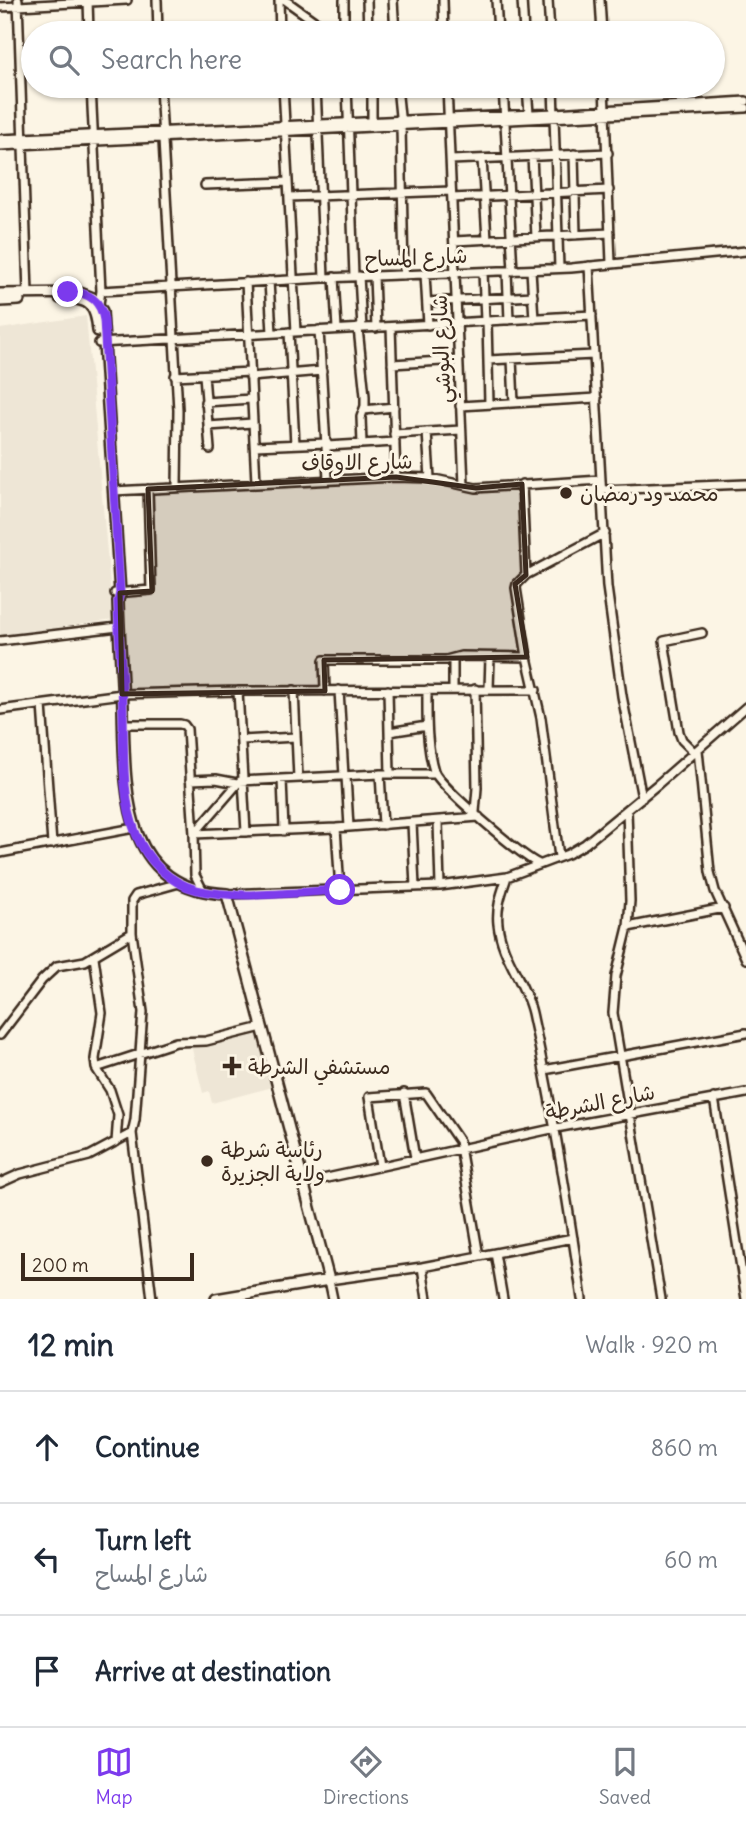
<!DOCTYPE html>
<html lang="en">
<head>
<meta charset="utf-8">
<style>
	body { margin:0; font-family:Delius,"Playpen Sans Arabic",sans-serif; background:#f6f6f7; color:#1f2937 }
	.scale { position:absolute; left:21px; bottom:18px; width:173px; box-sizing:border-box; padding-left:7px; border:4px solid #3b2a1e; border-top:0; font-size:19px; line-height:24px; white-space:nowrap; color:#3b2a1e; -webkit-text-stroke:5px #fcf5e5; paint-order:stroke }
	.stop { position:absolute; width:21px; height:21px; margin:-16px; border:5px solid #7c3aed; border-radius:50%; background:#fff }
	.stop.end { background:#7c3aed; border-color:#fff; box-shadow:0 2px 7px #0008 }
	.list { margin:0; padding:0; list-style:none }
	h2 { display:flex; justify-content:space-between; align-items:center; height:91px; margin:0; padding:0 28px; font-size:30px }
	h2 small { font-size:23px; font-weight:400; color:#747a83 }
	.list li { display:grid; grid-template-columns:46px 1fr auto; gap:21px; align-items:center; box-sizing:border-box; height:112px; padding:0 28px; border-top:2px solid #e0e1e3 }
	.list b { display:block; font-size:26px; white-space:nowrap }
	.list p { margin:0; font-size:23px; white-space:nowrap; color:#747a83 }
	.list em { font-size:23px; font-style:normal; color:#747a83 }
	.icon { flex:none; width:38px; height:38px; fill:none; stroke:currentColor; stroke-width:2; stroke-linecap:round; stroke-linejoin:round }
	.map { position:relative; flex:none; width:746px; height:1299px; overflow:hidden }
	.search { position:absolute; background:#fff; box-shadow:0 2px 5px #0004; left:21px; right:21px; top:21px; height:77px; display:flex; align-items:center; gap:18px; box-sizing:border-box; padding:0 24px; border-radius:38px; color:#747a83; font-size:26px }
	.sheet { height:427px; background:#fff }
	nav { display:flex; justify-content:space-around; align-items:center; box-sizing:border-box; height:98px; border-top:2px solid #e0e1e3; background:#fff; font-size:19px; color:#747a83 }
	nav a { display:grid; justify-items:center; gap:4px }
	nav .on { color:#7c3aed }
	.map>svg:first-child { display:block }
	.built { fill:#eee6d6 }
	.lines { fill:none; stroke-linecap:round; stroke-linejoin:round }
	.minor-casing { stroke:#3b2a1e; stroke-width:12 }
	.major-casing { stroke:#3b2a1e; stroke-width:14 }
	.minor { stroke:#fcf5e5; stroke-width:7 }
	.major { stroke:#fcf5e5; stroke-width:9 }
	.route { stroke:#7c3aed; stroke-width:9 }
	.marked { fill:#3b2a1e; fill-opacity:0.2; stroke:#3b2a1e; stroke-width:5; stroke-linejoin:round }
	.poi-dot { fill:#3b2a1e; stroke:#fcf5e5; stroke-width:2.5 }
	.labels { text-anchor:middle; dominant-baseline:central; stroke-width:6; stroke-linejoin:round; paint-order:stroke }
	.street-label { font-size:21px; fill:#3b2a1e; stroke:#fcf5e5 }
	.poi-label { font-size:21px; fill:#3b2a1e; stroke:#fcf5e5; text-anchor:start }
</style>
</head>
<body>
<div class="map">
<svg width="746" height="1299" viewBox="0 0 746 1299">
	<rect width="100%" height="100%" fill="#fcf5e5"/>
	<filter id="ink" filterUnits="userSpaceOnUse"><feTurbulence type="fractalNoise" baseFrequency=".0143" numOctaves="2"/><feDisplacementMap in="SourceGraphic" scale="14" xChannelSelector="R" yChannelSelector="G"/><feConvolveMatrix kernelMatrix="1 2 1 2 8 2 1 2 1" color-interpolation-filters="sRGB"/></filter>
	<g filter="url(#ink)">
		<!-- built -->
		<path class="built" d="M86,316l27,304 -113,16v-307z
			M258,1028l15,59 -61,16 -3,-12 -6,2 -12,-48z"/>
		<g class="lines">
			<defs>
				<path id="minor" d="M18,0l10,293
					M88,0l1,33
					M157,0l1,33
					M279,0l1,33
					M285,0l46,33
					M344,0v33
					M367,0l1,33
					M393,0l2,33
					M443,0l1,33
					M496,0l2,33
					M522,0l2,33
					M548,0l2,33
					M600,0l2,33
					M0,7l127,-7
					M91,86l10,205 -2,13 -2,2
					M160,86l18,324 -1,77
					M283,86l13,246
					M316,86l8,192
					M347,86l7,190
					M372,86v35
					M397,86l4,40 3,149
					M447,86l17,399
					M503,86l10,185
					M527,86l2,28
					M553,86l6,182
					M604,86l7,177
					M0,139l555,-26 191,-12
					M0,146l746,-38
					M574,154l2,81
					M532,156l4,81
					M482,159l5,80
					M451,160l157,-7
					M205,185l83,-3
					M289,197l162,-6
					M452,198l157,-8
					M454,241l156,-8
					M589,266l18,321 15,109 20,102
					M531,270l3,49
					M507,271l2,49
					M483,272l2,49
					M425,274l3,51
					M359,276l3,52
					M374,276l2,52
					M334,277l3,52
					M269,281l3,52
					M246,282l10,200
					M101,291l223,-13 247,-10 175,-17
					M427,302l106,-6
					M487,321l2,83
					M391,327l5,150
					M358,328l7,68v10l-4,11 1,27
					M319,330l9,149
					M289,332l6,112
					M99,343l493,-28
					M512,359l2,44
					M488,360l106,-5
					M392,364l67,-4
					M204,375l6,74
					M175,376l75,-4
					M250,377l72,-6
					M205,402l46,-3
					M460,406l137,-8
					M364,410l30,-3
					M208,426l45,-3
					M427,432l3,46
					M394,434l67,-4
					M255,446l72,-3
					M327,446l68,-4
					M522,484l4,91
					M602,490l144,-6
					M113,491l283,-14 34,1 46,10 125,-8
					M115,593l36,-3 -3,-101
					M0,641l118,-14
					M453,660v30
					M489,689l1,-32
					M294,690l4,88
					M339,690l5,86
					M388,690l2,84
					M427,690c0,26 -1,55 7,81 5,15 88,85 105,93
					M238,691l8,141
					M325,691l-1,-31h122l15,-4 66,1
					M42,705l10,139
					M0,710l122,-16 116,-3 298,-1
					M123,724h57l4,1 3,4 7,105 1,41 8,16
					M389,732l38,-6
					M242,740l54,-3
					M698,750l12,122 5,19 31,68
					M695,753l-13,-13 -3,-8 -15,-91 38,-8
					M380,774l3,51
					M346,776l3,51
					M282,779l2,52
					M190,780l26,-1 21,4
					M627,810l3,91 -2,26 -12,49 -3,37 48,286
					M475,812l2,-24 -2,-99
					M438,822l2,64
					M412,823l3,64
					M336,828l4,62
					M194,834l142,-6 143,-11
					M194,834l46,-53 140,-7h55
					M0,853l134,-25
					M559,857l-18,-139 -14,-61 -11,-69 1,-4 9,-9 79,-42
					M507,877c-5,15 -11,30 -9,47 3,32 27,58 34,89 21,95 36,190 50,286
					M227,894l213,-8 67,-9 61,-23 17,-10 73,-60 88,-77
					M628,927l96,-19
					M94,957l8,56 -7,46 1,9 14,22 8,25 -2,27
					M0,1035l42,-55 15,-14 28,-5 47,-28
					M96,1068l80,-26 30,-1 56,-14
					M544,1070l202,-37
					M404,1093l11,65
					M714,1098l32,201
					M380,1166l-11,-69 57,-4 33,48 20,115
					M0,1183l20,-9 69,-18 43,-23
					M304,1183l252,-55 190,-35
					M495,1253l8,46
					M422,1267l5,32
					M152,1299l-20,-166 3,-13 8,-108 -11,-79v-32l4,-6 43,-12
					M333,1299l-4,-19 93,-13 151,-29"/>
				<path id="major" d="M0,294l80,-1 13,5 9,13 18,282 -2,8c1,36 4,72 5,108 2,80 -2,180 104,185l102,386 -113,19
					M60,298c28,0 36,5 38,33
					M0,301l19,-1"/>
			</defs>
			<!-- minor casing -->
			<use href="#minor" class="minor-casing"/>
			<!-- major casing -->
			<use href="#major" class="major-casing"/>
			<!-- minor -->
			<use href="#minor" class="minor"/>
			<!-- major -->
			<use href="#major" class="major"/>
		</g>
	</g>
	<g class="lines" filter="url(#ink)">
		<!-- route -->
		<path class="route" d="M68,292c20,-1 33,9 36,28l16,273 -2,8c1,38 4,75 5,112 1,38 -2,85 13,121 11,26 33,49 61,56 40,10 101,2 143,0"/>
	</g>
	<!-- marked area -->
	<path class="marked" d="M396,477l80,11 46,-4 4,91 -11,9 12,73 -203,3 1,31 -203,3 -2,-101 32,-2 -4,-102z"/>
	<!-- markers -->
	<g class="poi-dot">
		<circle cx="566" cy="493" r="7"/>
		<path d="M228.5 1055.5h7v7h7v7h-7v7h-7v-7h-7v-7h7z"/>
		<circle cx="207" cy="1161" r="7"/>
	</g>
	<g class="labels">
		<!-- street labels -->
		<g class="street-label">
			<text transform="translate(416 257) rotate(-2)">شارع المساح</text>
			<text transform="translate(441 349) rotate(-92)">شارع البوشي</text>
			<text transform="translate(357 462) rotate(-1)">شارع الاوقاف</text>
			<text transform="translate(600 1102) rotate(-11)">شارع الشرطة</text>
		</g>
		<!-- poi labels -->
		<g class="poi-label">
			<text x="580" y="493">محمد ود رمضان</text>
			<text x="248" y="1066">مستشفي الشرطة</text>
			<text x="221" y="1149">رئاسة شرطة<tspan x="221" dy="24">ولاية الجزيرة</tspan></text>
		</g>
	</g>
</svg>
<div class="scale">200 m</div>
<div class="stop" style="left:340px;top:890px"></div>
<div class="stop end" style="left:68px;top:292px"></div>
<div class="search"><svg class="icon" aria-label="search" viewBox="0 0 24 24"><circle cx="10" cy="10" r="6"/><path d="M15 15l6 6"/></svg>Search here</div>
</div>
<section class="sheet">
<h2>12 min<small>Walk · 920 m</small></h2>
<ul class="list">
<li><svg class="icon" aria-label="ahead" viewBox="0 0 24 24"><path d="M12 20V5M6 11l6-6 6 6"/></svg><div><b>Continue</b></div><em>860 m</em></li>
<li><svg class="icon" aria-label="left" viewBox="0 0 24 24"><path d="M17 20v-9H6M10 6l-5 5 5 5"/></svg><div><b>Turn left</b><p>شارع المساح</p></div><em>60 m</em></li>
<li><svg class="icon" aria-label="arrive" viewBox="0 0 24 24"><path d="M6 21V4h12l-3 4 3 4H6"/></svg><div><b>Arrive at destination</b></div></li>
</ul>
</section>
<nav>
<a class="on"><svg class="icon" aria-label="map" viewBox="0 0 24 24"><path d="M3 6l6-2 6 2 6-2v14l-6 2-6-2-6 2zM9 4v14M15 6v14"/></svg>Map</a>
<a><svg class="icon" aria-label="directions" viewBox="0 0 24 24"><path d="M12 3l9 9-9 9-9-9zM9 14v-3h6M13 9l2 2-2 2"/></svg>Directions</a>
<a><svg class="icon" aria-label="saved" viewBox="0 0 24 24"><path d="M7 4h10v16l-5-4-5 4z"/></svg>Saved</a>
</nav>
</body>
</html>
